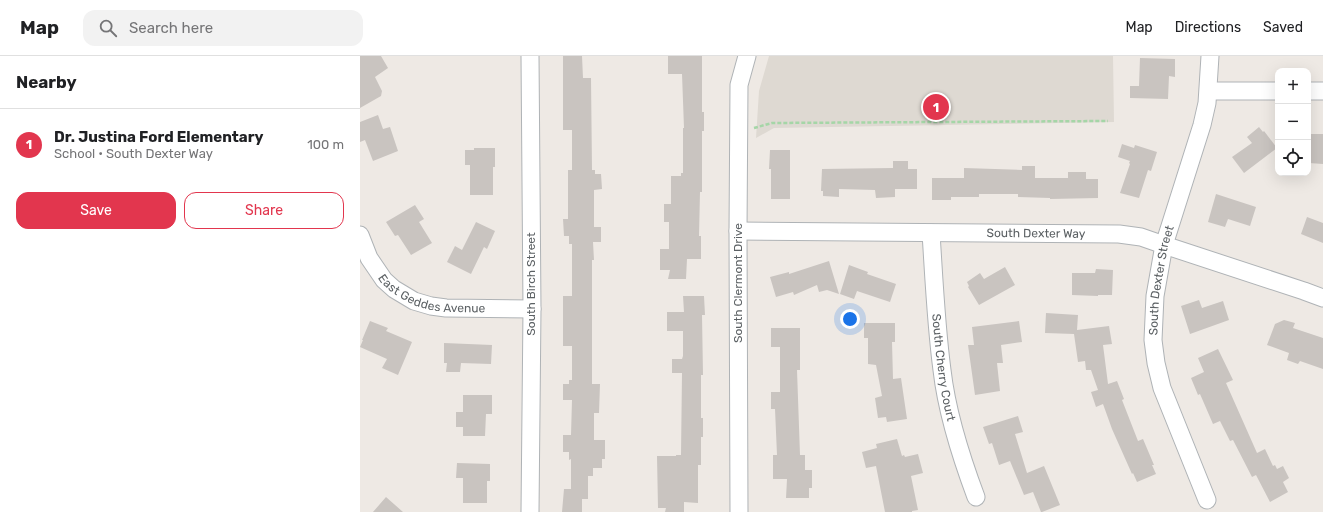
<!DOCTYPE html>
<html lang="en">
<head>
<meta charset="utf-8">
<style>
	body { margin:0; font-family:Rubik,sans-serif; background:#f2f2f2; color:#202124 }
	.controls { position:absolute; right:12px; top:12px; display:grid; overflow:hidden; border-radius:8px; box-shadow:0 4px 16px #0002 }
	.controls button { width:36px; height:36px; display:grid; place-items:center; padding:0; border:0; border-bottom:1px solid #e0e0e0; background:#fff; color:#202124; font:20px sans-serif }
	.you { position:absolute; left:490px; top:263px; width:14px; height:14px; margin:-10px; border:3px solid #fff; border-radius:50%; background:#1a73e8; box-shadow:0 0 0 6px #1a73e833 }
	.badge { display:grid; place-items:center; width:26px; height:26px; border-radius:50%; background:#e2364e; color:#fff; font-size:13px; font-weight:700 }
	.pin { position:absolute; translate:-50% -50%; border:2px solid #fff; box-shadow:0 1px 4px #0006 }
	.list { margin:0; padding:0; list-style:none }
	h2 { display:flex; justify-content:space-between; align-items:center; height:52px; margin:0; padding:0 16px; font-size:17px }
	h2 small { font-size:13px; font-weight:400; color:#757577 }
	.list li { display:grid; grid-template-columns:26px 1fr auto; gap:12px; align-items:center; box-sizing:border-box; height:72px; padding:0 16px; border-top:1px solid #e0e0e0 }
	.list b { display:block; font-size:15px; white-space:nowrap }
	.list p { margin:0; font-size:13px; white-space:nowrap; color:#757577 }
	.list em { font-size:13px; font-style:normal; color:#757577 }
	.actions { display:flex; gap:8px; padding:12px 16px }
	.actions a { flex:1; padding:9px 0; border:1px solid #e2364e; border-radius:12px; text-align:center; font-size:14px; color:#e2364e }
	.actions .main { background:#e2364e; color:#fff }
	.icon { flex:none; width:22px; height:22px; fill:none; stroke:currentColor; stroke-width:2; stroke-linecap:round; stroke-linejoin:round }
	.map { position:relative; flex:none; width:963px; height:456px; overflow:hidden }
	header { display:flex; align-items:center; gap:24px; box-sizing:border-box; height:56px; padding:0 20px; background:#fff; border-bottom:1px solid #e0e0e0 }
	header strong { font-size:19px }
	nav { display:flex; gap:22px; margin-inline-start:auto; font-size:14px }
	.search { width:280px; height:36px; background:#f2f2f2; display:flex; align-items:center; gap:10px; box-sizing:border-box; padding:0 14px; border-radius:12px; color:#757577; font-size:15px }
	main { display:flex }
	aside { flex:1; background:#fff }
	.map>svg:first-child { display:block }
	.education { fill:#ded9d2 }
	.building { fill:#c9c4c0 }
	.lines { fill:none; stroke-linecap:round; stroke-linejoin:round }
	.street-casing { stroke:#afb3b6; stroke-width:19 }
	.path { stroke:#a5d6a7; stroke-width:2.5; stroke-dasharray:4 2; stroke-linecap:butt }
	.street { stroke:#fff; stroke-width:17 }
	.labels { text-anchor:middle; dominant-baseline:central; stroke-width:4; stroke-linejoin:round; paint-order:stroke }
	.street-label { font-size:12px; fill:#5c6164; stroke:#fff }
</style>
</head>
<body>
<header>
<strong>Map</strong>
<div class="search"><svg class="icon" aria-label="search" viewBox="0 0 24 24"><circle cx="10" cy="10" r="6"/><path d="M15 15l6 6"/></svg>Search here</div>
<nav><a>Map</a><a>Directions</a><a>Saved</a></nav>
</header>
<main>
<aside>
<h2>Nearby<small></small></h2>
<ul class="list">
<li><span class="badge">1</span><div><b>Dr. Justina Ford Elementary</b><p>School · South Dexter Way</p></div><em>100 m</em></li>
</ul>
<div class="actions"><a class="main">Save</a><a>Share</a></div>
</aside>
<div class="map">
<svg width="963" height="456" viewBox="0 0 963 456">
	<rect width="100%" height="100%" fill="#eee9e4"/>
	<!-- education -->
	<path class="education" d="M409,0h344l1,66 -340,6 -18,10 3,-47z"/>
	<!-- building -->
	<path class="building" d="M0,0h21l7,12 -13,9 7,14 -1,5 -21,12z
		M203,0h19l1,22h8l1,92h3v4h6l1,15 -8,1v37h7v15h-8l1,18h-2v124h8l-1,29h-5v27h11v19h-3v9h-9v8h-5v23h-6v13h-20l2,-23h7v-30l-2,1v-8h-6v-17h8l1,-35h-9v-16h6v-4h3v-34h-9v-50h9v-52h-3v-8h-5l-1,-17h5v-49h4v-40h-9z
		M308,0h34v56h2v19h-2v61h-2l-1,44h2v23h-14l-1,20h-18l2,-9h-10v-21h9v-27h-5v-18h7v-28h10v-3h2v-45h1l-2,-54h-14z
		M780,2l35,1v18l-6,-1 -1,23 -38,-1v-12h9z
		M18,59l5,14 7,-2 8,24 -25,10 -8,-21 -5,2v-20z
		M899,71l4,5 1,-1 13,17 -33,25 -12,-16 20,-14 -5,-6z
		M948,78h15v30l-14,-1v-6h-1z
		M762,88l12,4 1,-3 22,7 -6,19 -3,-1 -9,28 -19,-5 10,-29 -1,-1 1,-2 -12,-4z
		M114,92h21v19h-2v28h-23v-30h-5v-15h9z
		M410,94h20v49h-19v-30h-2z
		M533,105h15v8h9v20h-22v8l-19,1 -1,-8 -36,-1v8l-16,-1v-5h-2l1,-22 71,-1z
		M662,110h13v12h33v-6h18v7h12v19l-48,1v-1l-32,-1v-3h-39v3h-28v3h-19v-22h32v-10l58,2z
		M856,138l40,13 -6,19 -22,-7 -3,8 -17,-5z
		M55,149l9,14 -5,3 13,21 -21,12 -13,-20 -3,1 -9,-14z
		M947,161l16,6v20l-22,-9z
		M116,166l19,9 -8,18 -3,-2 -13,27 -24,-12 8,-16 7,4z
		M469,205l10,33 -12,-4 -8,2 -2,-7 -23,10 -1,-3 -17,5 -6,-20 19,-5v2z
		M489,209l19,7 -1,2 29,10 -6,18 -33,-11 -3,8 -14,-5z
		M645,211l10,18 -36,20 -11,-18 1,-1 -2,-4 13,-9 4,6z
		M736,213l17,1 -1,25h-14v1l-26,-1v-22h23z
		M323,240h21l1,19h-3l1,60h-2v43h2v19h-2v28h-3v38l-14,-1v10h-19l1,-4h-8l-1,-52h19v-1h5l1,-82h-10v-14h10l1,-3v-25h-16v-19h17z
		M839,244l3,8 21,-7 6,19 -39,14 -9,-28z
		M686,257l32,2 -1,15 32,-4 3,18 -9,1 5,39 9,-3 7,18 -2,1 16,41 5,-2 11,26h-2l4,9 -19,8 -4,-9 -1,1 -20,-45 -9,-25 -7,3 -5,-15 7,-2 -7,-20h-5l-1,-9 -7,1 -4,-28 -29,-1z
		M924,264l11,3 -2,5 30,10v31l-23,-8 -2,3 -11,-4 2,-7 -22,-8 8,-21z
		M10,265l18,7 -2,3 26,11 -14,33 -16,-7 5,-9 -27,-12 3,-7h-1z
		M659,265l3,21 -21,3 2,18h-6l3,28 -25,4 -7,-50h6l-2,-18z
		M504,267h31v19h-3l1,37 8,-1 6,41 -20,3 -1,-5 -8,1 -3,-20 7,-2 -6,-31 -8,-1v-26h-4z
		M411,272h29v42h-3l3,85h5v15h7v18h-3v10h-23l1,-19h-14v-24h4l-2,-46h-4v-17h9v-45h-9z
		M84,287l48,2 -1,19 -30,-1 -1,9h-14l1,-9h-3z
		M858,293l15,31 -7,3 31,70 8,-4 8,17 2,-1 2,4 6,-3 6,12 -6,4 5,10 -18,10 -14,-27 -4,2 -19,-37 -3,1 -10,-20 -7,3 -13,-30 -2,1 -7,-17 13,-6 -6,-14z
		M103,339h29v19h-6l-1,22h-22v-9h-7v-15h7z
		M658,360l5,16 -8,2 12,39 17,-7 16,39 -18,7h-1l-8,-20 -9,3 -14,-34 -11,4 -7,-22 -3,1 -6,-17z
		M537,383l5,17 2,-1 1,2 13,-3 5,19 -12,3 7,34 -6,1v1h-27l-9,-46 -10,2 -4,-16 15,-4 -1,-4z
		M97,407l33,1v17h-3v22h-24v-25h-7z
		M26,441l17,15h-30z"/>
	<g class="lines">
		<defs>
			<g id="street">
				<path d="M849,35h69"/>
				<path d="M948,35h15"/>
				<path id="s1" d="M378,175l381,3 22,3 23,8 140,46 19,7"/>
				<path id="s2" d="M571,177c3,46 5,92 11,137 5,44 19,87 34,127"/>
				<path id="s3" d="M0,179l9,23 15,22 10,9 20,12 17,5 15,2 86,1"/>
				<path id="s4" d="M847,444l-45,-112 -6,-25 -3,-23 2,-44 9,-51 38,-120 5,-22 3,-47"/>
				<path d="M170,456l2,-203 -2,-253"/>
				<path d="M379,456l-1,-281 1,-146 8,-29"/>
			</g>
		</defs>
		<!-- street casing -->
		<use href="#street" class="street-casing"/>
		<!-- path -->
		<path class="path" d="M394,72l18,-5 336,-2"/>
		<!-- street -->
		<use href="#street" class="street"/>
	</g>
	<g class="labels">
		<!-- street labels -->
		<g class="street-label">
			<text stroke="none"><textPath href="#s1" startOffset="298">South Dexter Way</textPath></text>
			<text stroke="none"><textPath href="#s4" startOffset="230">South Dexter Street</textPath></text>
			<text transform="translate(378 227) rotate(-90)">South Clermont Drive</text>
			<text transform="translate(171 228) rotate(-90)">South Birch Street</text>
			<text stroke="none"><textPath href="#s3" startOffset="103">East Geddes Avenue</textPath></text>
			<text stroke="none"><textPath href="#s2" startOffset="135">South Cherry Court</textPath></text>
		</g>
	</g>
</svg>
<div class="controls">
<button>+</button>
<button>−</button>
<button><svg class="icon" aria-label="locate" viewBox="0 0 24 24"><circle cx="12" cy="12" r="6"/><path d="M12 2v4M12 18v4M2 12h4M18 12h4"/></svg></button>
</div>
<div class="you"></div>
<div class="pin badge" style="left:576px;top:51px">1</div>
</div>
</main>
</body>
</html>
